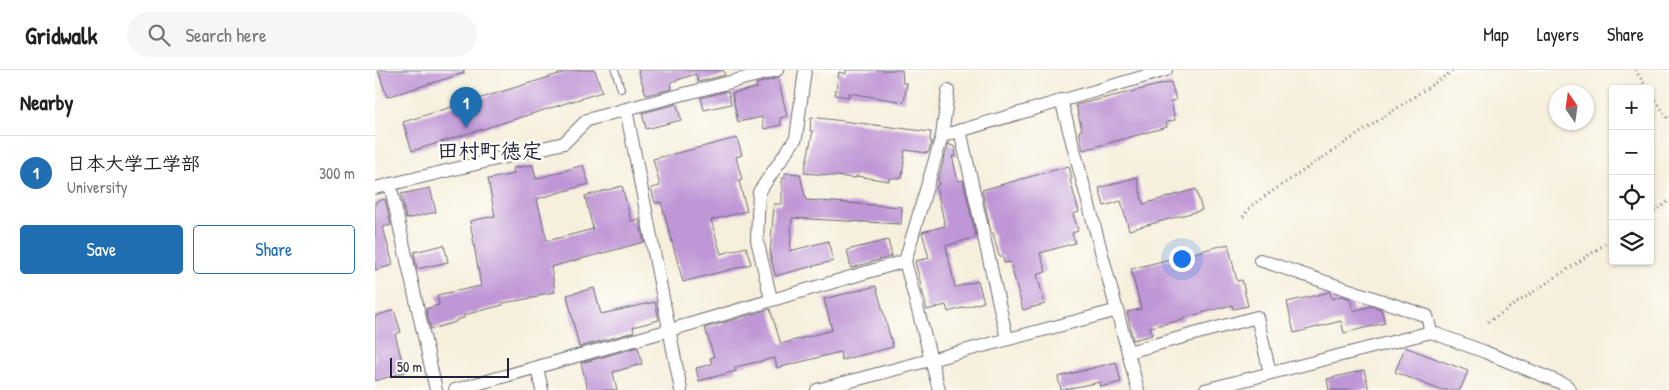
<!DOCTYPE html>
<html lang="en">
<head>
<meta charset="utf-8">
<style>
	body { margin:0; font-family:"Patrick Hand","Klee One",sans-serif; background:#f6f6f6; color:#222 }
	.controls { position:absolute; right:15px; top:15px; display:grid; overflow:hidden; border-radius:5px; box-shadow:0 1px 4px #0004 }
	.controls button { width:45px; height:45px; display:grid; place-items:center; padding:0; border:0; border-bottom:1px solid #e0e0e0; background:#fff; color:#222; font:25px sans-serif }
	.compass { position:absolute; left:1174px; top:15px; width:45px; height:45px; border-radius:50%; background:#fff; box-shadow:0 1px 4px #0004; rotate:347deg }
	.scale { position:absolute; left:15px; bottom:12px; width:119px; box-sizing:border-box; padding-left:5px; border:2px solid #22223b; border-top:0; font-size:14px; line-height:18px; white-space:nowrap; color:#22223b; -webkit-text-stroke:4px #fdfcf7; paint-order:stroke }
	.you { position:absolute; left:806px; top:188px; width:18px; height:18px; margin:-12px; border:4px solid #fff; border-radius:50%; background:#1a73e8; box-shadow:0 0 0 8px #1a73e833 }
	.badge { display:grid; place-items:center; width:32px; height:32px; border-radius:50%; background:#1f6fb2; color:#fff; font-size:16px; font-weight:700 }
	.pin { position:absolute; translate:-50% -41px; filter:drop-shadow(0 1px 2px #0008) }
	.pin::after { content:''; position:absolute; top:26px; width:18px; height:15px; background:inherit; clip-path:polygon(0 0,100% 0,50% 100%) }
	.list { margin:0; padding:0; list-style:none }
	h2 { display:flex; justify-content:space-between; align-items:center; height:65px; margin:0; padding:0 20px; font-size:21px }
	h2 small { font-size:16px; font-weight:400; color:#767676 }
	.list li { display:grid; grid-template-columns:32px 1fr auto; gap:15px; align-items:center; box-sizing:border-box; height:75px; padding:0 20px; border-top:1px solid #e0e0e0 }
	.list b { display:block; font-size:19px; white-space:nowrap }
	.list p { margin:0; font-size:16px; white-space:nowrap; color:#767676 }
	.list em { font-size:16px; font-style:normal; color:#767676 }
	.actions { display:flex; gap:10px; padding:15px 20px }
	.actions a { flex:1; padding:11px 0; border:1px solid #1f6fb2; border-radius:5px; text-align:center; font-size:18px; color:#1f6fb2 }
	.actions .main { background:#1f6fb2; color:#fff }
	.icon { flex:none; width:28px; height:28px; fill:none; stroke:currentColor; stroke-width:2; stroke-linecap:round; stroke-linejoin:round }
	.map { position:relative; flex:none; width:1294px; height:320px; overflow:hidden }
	header { display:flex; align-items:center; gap:30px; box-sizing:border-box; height:70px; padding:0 25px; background:#fff; border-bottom:1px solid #e0e0e0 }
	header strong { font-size:24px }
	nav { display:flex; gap:28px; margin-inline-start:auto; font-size:18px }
	.search { width:350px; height:45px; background:#f6f6f6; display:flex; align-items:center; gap:12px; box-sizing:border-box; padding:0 18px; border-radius:28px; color:#767676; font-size:19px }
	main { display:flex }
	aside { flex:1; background:#fff }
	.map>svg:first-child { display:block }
	.building { fill:#bf96d6 }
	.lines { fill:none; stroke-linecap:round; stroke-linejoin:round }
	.lane-casing { stroke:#6c6a73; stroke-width:8 }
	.street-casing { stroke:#6c6a73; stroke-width:14 }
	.path { stroke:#6c6a73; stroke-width:3; stroke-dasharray:1 4; stroke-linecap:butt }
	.lane { stroke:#fff; stroke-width:6 }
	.street { stroke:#fff; stroke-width:12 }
	.labels { text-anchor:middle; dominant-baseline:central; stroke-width:5; stroke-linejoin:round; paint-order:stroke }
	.quarter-label { font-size:21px; font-weight:bold; fill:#22223b; stroke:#fdfcf7 }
</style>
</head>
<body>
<header>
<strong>Gridwalk</strong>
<div class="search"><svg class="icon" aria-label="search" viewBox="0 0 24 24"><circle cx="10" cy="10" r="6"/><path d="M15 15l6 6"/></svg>Search here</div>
<nav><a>Map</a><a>Layers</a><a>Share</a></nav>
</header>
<main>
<aside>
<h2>Nearby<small></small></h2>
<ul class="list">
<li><span class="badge">1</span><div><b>日本大学工学部</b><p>University</p></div><em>300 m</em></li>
</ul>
<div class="actions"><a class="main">Save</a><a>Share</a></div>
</aside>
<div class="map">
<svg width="1294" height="320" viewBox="0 0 1294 320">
	<rect width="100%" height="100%" fill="#fdfcf7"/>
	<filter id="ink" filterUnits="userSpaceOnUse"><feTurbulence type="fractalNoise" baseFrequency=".02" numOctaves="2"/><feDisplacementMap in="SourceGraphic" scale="10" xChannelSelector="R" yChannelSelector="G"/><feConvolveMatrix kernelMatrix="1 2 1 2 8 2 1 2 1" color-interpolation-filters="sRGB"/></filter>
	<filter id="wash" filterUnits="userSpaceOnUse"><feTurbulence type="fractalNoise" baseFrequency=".0096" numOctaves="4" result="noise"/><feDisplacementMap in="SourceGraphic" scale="20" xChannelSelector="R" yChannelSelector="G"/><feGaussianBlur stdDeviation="1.12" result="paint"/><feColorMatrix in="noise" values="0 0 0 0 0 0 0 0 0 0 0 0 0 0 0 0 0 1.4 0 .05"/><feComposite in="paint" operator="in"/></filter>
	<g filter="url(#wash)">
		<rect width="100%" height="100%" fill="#f6efdc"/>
		<g id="blocks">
			<!-- building -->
			<path class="building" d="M3,0h86v3l-77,24z
				M197,0h23l7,22 -190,59 -9,-29z
				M263,0h85l2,5 -27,7 -2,-8 -25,8 1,7 -26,6z
				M471,0h56l1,13h4l-3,19 -55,-9v4l-14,-2 4,-23 7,2z
				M403,8l9,38 -7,2 1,7 -17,4 -2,-12 -24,5 -6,-29 25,-5 -1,-4z
				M796,12l5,18 -5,1 4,19 -9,2 1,5 -84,23 -4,-19 3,-1 -6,-25z
				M353,21l3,13 -27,6 -3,-12z
				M302,34l4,16 -35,9 -4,-16z
				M436,47l120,15 -1,9 2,1 -4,11 -23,-3 -3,28h-13v3l-33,-5v2l-52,-5 9,-42h-3z
				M362,68l5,17 -6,2 6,23 -3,1 8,30 -36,9 10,34 25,-7 5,17 -68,18 -22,-80 -6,1 -4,-15 9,-2 -7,-27z
				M574,72l1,3 5,2 1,10 -4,-1 6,25 5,-1 13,57 -30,9 9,41 23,-6 6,21 -36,10 -2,-7 -19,5 -12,-49 14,-3 -7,-26 23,-6 -9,-40 3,-1 -1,-5z
				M158,95l3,14 47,-14 6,19 -52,15 10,42 46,-12 -8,-33 37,-10 9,35 8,-2 5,23 -93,25 4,25 -18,3 1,2 -35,6v2l-39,10v3l-8,2v2l-25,7 -5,-20 13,-4 -2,-10 44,-9 -11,-65 25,-5 -7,-37 26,-5 -1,-6z
				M694,96l3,13 -2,1 9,32 -6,2 5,17 -6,2 3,10 -35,10 6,19 -9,3 8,29 -22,6 -13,-48 -6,1 -1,-7h-4l-6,-23h-2l-9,-43z
				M410,103l15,1 6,26 96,7 -1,17 -109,-6 -2,33 38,-10 5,20 -58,15 -5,-21 4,-51h8v-26h3z
				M762,107l6,27 53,-15 6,21 -73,20 -8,-29 -17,5 -5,-18z
				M55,118l6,24 -30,7 -5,-25z
				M10,129l6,26 -8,2 10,38 -18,5v-68z
				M513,170l4,16 -41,12 -4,-18z
				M853,174l9,37 5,-1 6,26 -15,3 -1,-4 -49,13v2l-33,7 2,8 -19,5 -6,-28 14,-3 -10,-40z
				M69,175l4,17 -31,7 -3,-17z
				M501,216l17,61 -51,13 -2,-8 -63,16 -2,-10 -40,9 1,4 -37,10 -3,-13 16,-4 -2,-6 4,-1 -9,-29 65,-19 11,35 51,-14 -8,-31z
				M219,218l7,26 54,-12 4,18 -26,7 1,5 -55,15 -12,-52z
				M955,222l2,7 10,-3 8,3 3,12 19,-5 9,3 4,14 -41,10 -3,-12 -47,12 -7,-31z
				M19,240l7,22 -6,2 10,38 -30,9v-65z
				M263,277l4,17 -29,8 4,18h-29l-7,-27z
				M1030,277l63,24 -8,19h-20l-45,-18z
				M741,292l5,20 -20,5 -1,-5 -39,8 -3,-13z
				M989,300l5,20h-40l-2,-11z"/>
		</g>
	</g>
	<g filter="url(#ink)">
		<use href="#blocks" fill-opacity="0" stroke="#6c6a73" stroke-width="1"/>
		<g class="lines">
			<defs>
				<path id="lane" d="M240,0l6,19"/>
				<path id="street" d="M686,30l77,290
					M251,39l151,-39
					M585,60l47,209
					M567,66l6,-45
					M15,114l46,206
					M0,118l189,-45 23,-23 39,-11 55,281
					M885,190l167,56 4,16
					M530,191l34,129
					M396,229l-14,-59 2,-48 37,-54 9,-68
					M753,282l129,-35 13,56
					M162,297l5,23
					M80,320l215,-60 235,-69 37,-125 224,-66
					M442,320l301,-80
					M830,320l226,-58 54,20 81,33 4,5"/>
			</defs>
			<!-- lane casing -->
			<use href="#lane" class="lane-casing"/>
			<!-- street casing -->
			<use href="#street" class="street-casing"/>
			<!-- path -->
			<path class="path" d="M1260,0l13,19
				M1275,22l19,28
				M1275,144l19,-13
				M868,147l9,-12 202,-135
				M1113,252l125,-83"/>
			<!-- lane -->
			<use href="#lane" class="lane"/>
			<!-- street -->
			<use href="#street" class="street"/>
		</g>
	</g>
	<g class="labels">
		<!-- quarter labels -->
		<g class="quarter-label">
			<text x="115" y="80">田村町徳定</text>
		</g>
	</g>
</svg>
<div class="controls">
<button>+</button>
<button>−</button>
<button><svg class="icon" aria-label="locate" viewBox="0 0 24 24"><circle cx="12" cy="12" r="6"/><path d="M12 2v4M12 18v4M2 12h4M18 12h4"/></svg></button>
<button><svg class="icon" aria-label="layers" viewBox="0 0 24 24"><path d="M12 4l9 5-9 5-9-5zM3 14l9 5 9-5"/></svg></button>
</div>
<svg class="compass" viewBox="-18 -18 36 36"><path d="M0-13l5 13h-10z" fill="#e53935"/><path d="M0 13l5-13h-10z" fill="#767676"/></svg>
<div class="scale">50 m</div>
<div class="you"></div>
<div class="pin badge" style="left:91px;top:58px">1</div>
</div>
</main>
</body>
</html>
